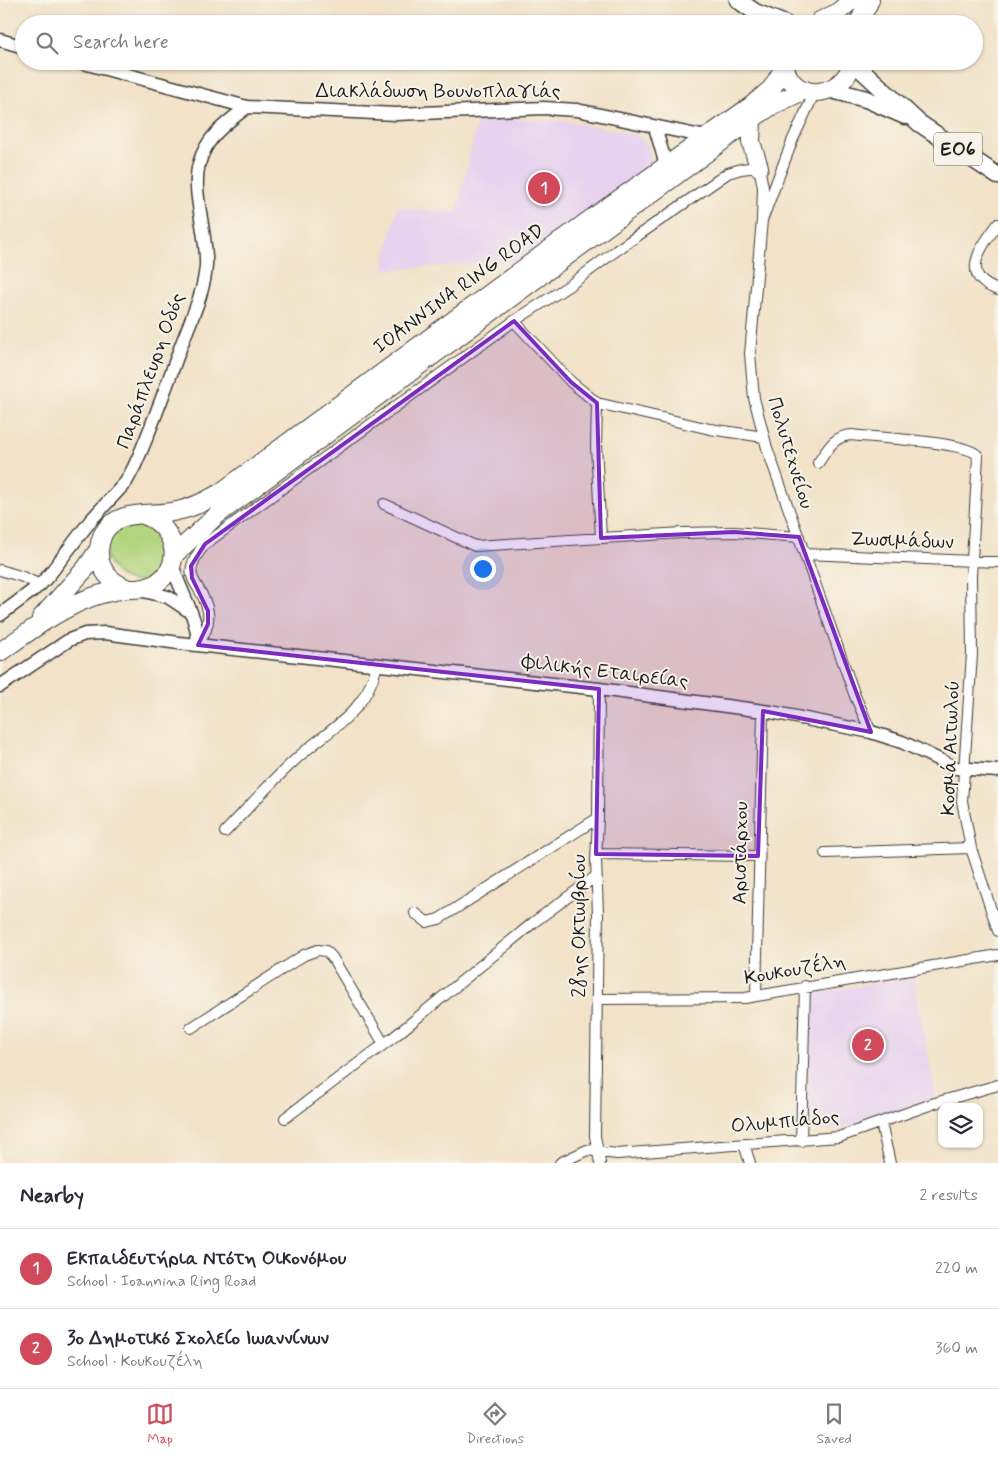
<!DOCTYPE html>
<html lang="en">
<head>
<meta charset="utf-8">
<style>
	body { margin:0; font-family:Mynerve,sans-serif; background:#f2f2f3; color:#2b2b33 }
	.controls { position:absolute; right:15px; bottom:15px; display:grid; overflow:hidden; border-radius:10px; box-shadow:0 1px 4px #0004 }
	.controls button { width:45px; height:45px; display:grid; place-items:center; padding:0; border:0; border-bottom:1px solid #e1e1e2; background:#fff; color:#2b2b33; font:25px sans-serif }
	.you { position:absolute; left:482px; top:568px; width:18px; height:18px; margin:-12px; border:4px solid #fff; border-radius:50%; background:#1a73e8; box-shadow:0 0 0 8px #1a73e833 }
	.badge { display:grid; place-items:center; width:32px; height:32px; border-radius:50%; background:#d1495b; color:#fff; font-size:16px; font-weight:700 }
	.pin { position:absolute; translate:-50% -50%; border:2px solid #fff; box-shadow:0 1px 5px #0006 }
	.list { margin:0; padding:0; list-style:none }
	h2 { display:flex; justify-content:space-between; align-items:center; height:65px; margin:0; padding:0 20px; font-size:21px }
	h2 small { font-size:16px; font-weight:400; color:#7c7c81 }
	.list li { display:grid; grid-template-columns:32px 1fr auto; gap:15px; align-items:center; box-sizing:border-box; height:80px; padding:0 20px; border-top:1px solid #e1e1e2 }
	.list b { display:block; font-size:19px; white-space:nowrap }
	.list p { margin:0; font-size:16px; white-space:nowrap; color:#7c7c81 }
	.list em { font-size:16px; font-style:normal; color:#7c7c81 }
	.icon { flex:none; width:28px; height:28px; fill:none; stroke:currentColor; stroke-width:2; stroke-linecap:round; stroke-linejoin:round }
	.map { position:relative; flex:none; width:998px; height:1163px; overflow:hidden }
	.search { position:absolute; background:#fff; box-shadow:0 1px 4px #0004; left:15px; right:15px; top:15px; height:55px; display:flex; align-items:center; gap:12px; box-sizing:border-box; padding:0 18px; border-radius:28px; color:#7c7c81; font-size:19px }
	.sheet { height:225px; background:#fff }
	nav { display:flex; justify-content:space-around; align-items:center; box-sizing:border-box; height:70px; border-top:1px solid #e1e1e2; background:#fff; font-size:14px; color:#7c7c81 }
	nav a { display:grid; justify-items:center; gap:2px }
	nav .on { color:#d1495b }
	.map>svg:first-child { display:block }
	.built { fill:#e7d2ef }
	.green { fill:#b1d47c; stroke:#66784c }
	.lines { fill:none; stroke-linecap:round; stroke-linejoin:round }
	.minor-casing { stroke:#3c3a36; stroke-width:12 }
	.tertiary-casing { stroke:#3c3a36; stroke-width:15 }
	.primary-casing { stroke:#3c3a36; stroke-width:19 }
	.trunk-casing { stroke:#3c3a36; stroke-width:20 }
	.minor { stroke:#fff; stroke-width:10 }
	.tertiary { stroke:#fff; stroke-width:12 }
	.primary { stroke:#fff; stroke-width:16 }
	.trunk { stroke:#fff; stroke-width:18 }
	.marked { fill:#7b2cbf; fill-opacity:0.2; stroke:#7b2cbf; stroke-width:4; stroke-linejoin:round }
	.labels { text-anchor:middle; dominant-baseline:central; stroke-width:4; stroke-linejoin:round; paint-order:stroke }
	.shield { fill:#f7f3e8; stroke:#5e5c59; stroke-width:1 }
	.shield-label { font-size:19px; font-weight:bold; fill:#1c1c1c }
	.street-label { font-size:20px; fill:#1c1c1c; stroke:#f7f3e8 }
</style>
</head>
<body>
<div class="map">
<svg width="998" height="1163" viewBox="0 0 998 1163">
	<rect width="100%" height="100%" fill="#f7f3e8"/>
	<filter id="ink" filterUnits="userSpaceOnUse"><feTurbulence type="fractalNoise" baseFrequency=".02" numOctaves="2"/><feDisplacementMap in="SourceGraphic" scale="10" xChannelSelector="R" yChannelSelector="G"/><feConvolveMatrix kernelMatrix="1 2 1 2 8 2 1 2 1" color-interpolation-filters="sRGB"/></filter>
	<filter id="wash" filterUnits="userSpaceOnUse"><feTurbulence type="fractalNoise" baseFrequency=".0096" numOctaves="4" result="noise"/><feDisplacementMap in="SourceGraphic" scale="20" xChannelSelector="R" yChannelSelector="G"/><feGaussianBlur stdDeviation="1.12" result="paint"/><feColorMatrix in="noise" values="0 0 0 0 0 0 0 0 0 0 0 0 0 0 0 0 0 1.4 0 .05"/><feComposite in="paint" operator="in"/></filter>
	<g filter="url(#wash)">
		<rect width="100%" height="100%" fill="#f2e2c7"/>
		<!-- built -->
		<path class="built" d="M510,119l55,2 69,13 12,7 8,26 -133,94 -138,9 14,-62 60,4 20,-90z
			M913,977l23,119 -59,23 -17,3 -21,7 -32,1 3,-136z"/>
		<!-- green -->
		<path class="green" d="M134,520l27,11 5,29c-4,5 -9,14 -15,18 -19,12 -44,-6 -45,-27 0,-7 6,-16 9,-22z"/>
	</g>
	<g filter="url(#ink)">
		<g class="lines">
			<defs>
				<path id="minor" d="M815,92l-22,47 -31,81 -12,134 4,44 13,50 88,248 16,36
					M998,224c-17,23 -40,52 0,66
					M514,321l57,61 26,21 113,26 54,8
					M597,403l-1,43 5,92
					M818,463c10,-14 15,-27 34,-28 22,3 117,6 126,21l-7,121 1,77 -10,147 9,47 27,83
					M384,504l91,42 207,-13 52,-1 65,5
					M805,554l193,8
					M0,570l23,7 17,8
					M198,645c6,-10 12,-20 10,-33 -5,-32 -33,-31 -3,-68l309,-223 56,-36 47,-35 111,-77 13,-4 18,-2 4,20 -1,33
					M599,689l-1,129 -2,42 2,54 -3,222 5,27
					M225,832c23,-24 45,-49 69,-71 35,-33 71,-45 83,-96
					M825,853l146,-5
					M596,854l162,2
					M415,913l12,9 12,-3 159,-101
					M756,996l7,-285
					M597,999l148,-1 253,-43
					M191,1028l113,-73 14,-5 8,1 6,6 52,87
					M285,1118l110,-82 139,-114 61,-45
					M881,1123l9,40
					M801,1141l4,-155
					M744,1144l6,19
					M560,1163l27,-13 30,4 222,-17 96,-34 63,-18"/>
				<path id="tertiary" d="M0,40l24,7
					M76,61l171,46 149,7 148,-6 33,2 129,27
					M655,127l11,38
					M172,563c7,28 26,53 26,82
					M140,590l28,7 21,14
					M0,615l40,-30 9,-10 42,-55 35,-38 8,-15c18,-39 32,-80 47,-121 9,-25 23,-52 25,-80 2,-31 -15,-74 -7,-102 7,-27 27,-41 48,-57
					M0,686l69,-46 16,-6 20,-1 74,10 420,46 172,23 100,20 31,10 54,26 42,3"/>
				<path id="primary" d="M738,0l17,12 30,12
					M853,62l66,61 79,53
					M832,90l34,9 39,17"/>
				<path id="trunk" d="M820,21l17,-8 15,-13
					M858,24l12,-24
					M784,61c4,43 59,40 69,0
					M752,119l-1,23 8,25
					M174,555l43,-40 535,-396 21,-14 32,-15
					M129,589c-14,-5 -25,-13 -29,-28 -2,-9 -1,-18 3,-27 15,-27 49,-17 74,-23 16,-3 29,-10 43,-18l368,-272 163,-115 21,-18 12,-20
					M41,618l45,-50 13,-19
					M0,652c28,-20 59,-43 92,-55 9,-3 19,-6 29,-7 13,-2 25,1 37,-8 28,-20 15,-58 -15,-67"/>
			</defs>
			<!-- minor casing -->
			<use href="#minor" class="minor-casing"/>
			<!-- tertiary casing -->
			<use href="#tertiary" class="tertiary-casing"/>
			<!-- primary casing -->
			<use href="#primary" class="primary-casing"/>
			<!-- trunk casing -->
			<use href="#trunk" class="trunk-casing"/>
			<!-- minor -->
			<use href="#minor" class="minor"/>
			<!-- tertiary -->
			<use href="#tertiary" class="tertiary"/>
			<!-- primary -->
			<use href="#primary" class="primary"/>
			<!-- trunk -->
			<use href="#trunk" class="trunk"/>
		</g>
	</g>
	<!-- marked area -->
	<path class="marked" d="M514,321l57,61 26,21 4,135 133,-6 65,5 72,195 -108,-21 -5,145 -162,-2 3,-165 -401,-44 10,-21v-13l-16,-33 -1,-12 14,-22z"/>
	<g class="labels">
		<!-- shield labels -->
		<rect class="shield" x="934" y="132.5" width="48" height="33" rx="4"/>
		<g class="shield-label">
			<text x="958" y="149">ΕΟ6</text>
		</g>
		<!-- street labels -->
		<g class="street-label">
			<text x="438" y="91">Διακλάδωση Βουνοπλαγιάς</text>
			<text transform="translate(459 289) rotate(-36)">IOANNINA RING ROAD</text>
			<text transform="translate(151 371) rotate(-70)">Παράπλευρη Οδός</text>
			<text transform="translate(790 453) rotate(73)">Πολυτεχνείου</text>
			<text transform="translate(902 541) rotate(2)">Ζωσιμάδων</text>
			<text transform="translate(605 672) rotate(7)">Φιλικής Εταιρείας</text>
			<text transform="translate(951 748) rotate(-88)">Κοσμά Αιτωλού</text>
			<text transform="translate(741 853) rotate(-89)">Αριστάρχου</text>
			<text transform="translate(579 926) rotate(-90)">28ης Οκτωβρίου</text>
			<text transform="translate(795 970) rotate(-10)">Κουκουζέλη</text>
			<text transform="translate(785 1122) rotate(-5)">Ολυμπιάδος</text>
		</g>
	</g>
</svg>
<div class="controls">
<button><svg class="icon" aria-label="layers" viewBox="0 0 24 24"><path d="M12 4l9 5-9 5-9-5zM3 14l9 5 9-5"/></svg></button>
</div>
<div class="you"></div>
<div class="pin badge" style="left:544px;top:188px">1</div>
<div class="pin badge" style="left:868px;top:1045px">2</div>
<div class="search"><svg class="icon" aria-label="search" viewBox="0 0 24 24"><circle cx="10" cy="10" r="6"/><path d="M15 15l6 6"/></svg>Search here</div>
</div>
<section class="sheet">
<h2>Nearby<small>2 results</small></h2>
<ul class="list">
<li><span class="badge">1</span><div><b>Εκπαιδευτήρια Ντότη Οικονόμου</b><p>School · Ioannina Ring Road</p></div><em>220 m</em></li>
<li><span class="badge">2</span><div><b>3ο Δημοτικό Σχολείο Ιωαννίνων</b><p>School · Κουκουζέλη</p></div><em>360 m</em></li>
</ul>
</section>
<nav>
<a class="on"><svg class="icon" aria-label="map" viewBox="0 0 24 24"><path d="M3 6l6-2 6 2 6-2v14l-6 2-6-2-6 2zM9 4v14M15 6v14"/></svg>Map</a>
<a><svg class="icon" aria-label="directions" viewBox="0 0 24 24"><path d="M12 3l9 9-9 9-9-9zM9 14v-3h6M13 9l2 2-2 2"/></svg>Directions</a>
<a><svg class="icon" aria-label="saved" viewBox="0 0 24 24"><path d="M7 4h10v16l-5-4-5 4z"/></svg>Saved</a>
</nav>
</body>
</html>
